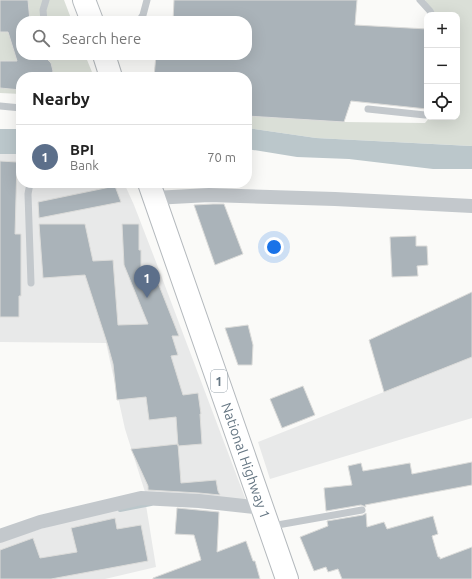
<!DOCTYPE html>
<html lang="en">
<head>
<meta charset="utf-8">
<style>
	body { margin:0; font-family:Ubuntu,sans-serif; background:#f2f2f2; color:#222 }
	.controls { position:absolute; right:12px; top:12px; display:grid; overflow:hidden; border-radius:8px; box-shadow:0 4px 16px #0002 }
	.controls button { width:36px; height:36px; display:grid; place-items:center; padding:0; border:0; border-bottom:1px solid #e0e0e0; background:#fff; color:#222; font:20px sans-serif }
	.you { position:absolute; left:274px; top:247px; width:14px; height:14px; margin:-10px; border:3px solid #fff; border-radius:50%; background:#1a73e8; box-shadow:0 0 0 6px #1a73e833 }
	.badge { display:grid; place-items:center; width:26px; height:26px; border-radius:50%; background:#2563eb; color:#fff; font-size:13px; font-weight:700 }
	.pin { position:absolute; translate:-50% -33px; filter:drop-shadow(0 1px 2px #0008) }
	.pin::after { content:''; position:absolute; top:21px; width:14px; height:12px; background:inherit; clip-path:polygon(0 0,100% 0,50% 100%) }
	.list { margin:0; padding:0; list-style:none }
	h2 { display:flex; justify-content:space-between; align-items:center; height:52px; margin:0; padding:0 16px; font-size:17px }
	h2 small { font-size:13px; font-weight:400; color:#767676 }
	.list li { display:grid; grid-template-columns:26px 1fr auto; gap:12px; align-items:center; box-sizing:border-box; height:64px; padding:0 16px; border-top:1px solid #e0e0e0 }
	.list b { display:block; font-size:15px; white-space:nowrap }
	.list p { margin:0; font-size:13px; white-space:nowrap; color:#767676 }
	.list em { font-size:13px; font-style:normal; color:#767676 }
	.icon { flex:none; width:22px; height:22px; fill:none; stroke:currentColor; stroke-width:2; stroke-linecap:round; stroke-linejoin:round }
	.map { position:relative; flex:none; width:472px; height:579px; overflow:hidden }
	.search { position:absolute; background:#fff; box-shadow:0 4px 16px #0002; left:16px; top:16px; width:236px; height:44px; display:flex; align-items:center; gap:10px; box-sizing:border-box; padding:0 14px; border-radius:16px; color:#767676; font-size:15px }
	.panel { position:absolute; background:#fff; box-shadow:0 4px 16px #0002; left:16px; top:72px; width:236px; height:116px; border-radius:16px }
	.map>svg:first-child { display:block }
	.built { fill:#e8e9e9 }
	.green { fill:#dadfd7 }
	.water { fill:#bbc7cb }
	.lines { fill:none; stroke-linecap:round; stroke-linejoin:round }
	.stream { stroke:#bbc7cb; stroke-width:4 }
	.building { fill:#aab3b9; stroke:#dcdcda }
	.trunk-casing { stroke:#b4b9bd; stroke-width:24 }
	.service { stroke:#c3c8cc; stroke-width:7 }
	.minor { stroke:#c3c8cc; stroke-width:14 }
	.trunk { stroke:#fff; stroke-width:22 }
	.labels { text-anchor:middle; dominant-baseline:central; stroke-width:4; stroke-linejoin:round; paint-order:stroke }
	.shield { fill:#fff; stroke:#939fa8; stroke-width:1 }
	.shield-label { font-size:13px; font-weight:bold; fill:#657683 }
	.street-label { font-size:14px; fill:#657683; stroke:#fff }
</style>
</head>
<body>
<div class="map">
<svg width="472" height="579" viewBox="0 0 472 579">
	<rect width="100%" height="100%" fill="#fafaf8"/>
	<!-- built -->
	<path class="built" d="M0,154h21v29h103l10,22 22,57 91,241 -102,-11 -20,-63 -19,-86 -106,-1z
		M472,357v61l-202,61 -12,-37z
		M146,505l10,62 -51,12h-105v-38l85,-25z"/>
	<!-- green -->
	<path class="green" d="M0,0h64l8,21h-51v34h64l9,22h-73v17l-21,-1z
		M425,0h47v146l-156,-8 -69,-10v-12l97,6 81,1 5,-6h27v-102h-26z"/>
	<!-- water -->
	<path class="water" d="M247,128l69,10 155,8h1v23h-39l-84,-10 -52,-2 -50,-8z
		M0,129h21v25h-21z"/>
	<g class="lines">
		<!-- stream -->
		<path class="stream" d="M120,510l31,-6"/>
	</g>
	<!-- building -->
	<path class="building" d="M0,0h28l2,21h-9v34h22l8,8 2,8 -2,6h-30v13l-21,-2v-27h17l-9,-29h-8z
		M174,0h183l-2,25 72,4v80l-76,-8 -7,21 -97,-6v-39h-93l2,-22h91v-34h-74z
		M0,161l17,1 -2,72h6v62h-2v21h-19z
		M115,186l6,16 -82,16 -1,-16z
		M213,204h11l19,50 -28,11 -21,-60z
		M39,224h46l8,37 20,-1 5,65 30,-1 -24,-59 -2,-41h17v26h2v20h12l26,66h-7l6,19 -7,1 12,39 15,-2 3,21h-1l2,30 -24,2 -2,-29 -27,3 -3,-23 -29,3 -4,-36 -5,-18 -23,-71 -42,3z
		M416,236v10h11l1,19 -11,1 1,10 -26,1 -2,-40z
		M472,292v65l-88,35 -15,-52z
		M248,325l5,20 -1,20h-14l-13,-37z
		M303,386l12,29 -33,13 -12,-29z
		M178,444l3,39 35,-3 2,11 2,4 -21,-2 -51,-3v-4l-17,-37z
		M472,462v23l-107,20 1,2 -5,-2 -35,6 -2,-23 28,-3 -4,-19 13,-3 2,8 47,-8 2,11z
		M177,508l42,4 -2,40 29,-11 7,20h2l5,18h-107v-1l48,-18 -7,-25 -19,-1z
		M366,513l1,14 17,-5 3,7 46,-13 5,18 -6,2 6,21h2v2l32,-12v32h-130l-4,-10 -10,3 -2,-5 -12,4 -14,-34 28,-11 -1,-5 36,-6z
		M115,518l2,11 24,-4 7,36 -97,18h-51v-29l33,-12 7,20 37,-6 -6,-24z"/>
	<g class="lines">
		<defs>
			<g id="trunk">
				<path d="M84,0l8,21"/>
				<path d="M104,55l7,22"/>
				<path id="s1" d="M149,183l138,396"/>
			</g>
		</defs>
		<!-- trunk casing -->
		<use href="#trunk" class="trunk-casing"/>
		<!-- service -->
		<path class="service" d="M420,0l10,11 2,4
			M44,21l-1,-11 3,-10
			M139,21l4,-6 4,-15
			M0,106l21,2
			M368,109l57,6 2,-1
			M30,183l-2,11 3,89
			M272,526l90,-16"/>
		<!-- minor -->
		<path class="minor" d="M154,198l55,-3 126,4 137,7
			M0,536l40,-14 101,-24 58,3 64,7"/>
		<!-- trunk -->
		<use href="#trunk" class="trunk"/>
	</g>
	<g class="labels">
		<!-- shield labels -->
		<rect class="shield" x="211" y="370" width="16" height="22" rx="3"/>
		<g class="shield-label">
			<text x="219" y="381">1</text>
		</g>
		<!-- street labels -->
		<g class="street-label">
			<text stroke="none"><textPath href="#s1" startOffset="294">National Highway 1</textPath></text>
		</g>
	</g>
</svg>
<div class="controls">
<button>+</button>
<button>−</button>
<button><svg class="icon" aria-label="locate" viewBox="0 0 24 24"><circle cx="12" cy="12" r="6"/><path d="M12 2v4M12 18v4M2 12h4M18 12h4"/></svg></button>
</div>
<div class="you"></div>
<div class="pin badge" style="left:147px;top:298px;background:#5c6f8a">1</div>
<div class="search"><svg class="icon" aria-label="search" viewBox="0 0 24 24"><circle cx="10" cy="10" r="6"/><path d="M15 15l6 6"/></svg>Search here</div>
<section class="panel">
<h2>Nearby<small></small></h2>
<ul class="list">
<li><span class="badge" style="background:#5c6f8a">1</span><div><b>BPI</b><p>Bank</p></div><em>70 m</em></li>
</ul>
</section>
</div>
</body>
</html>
